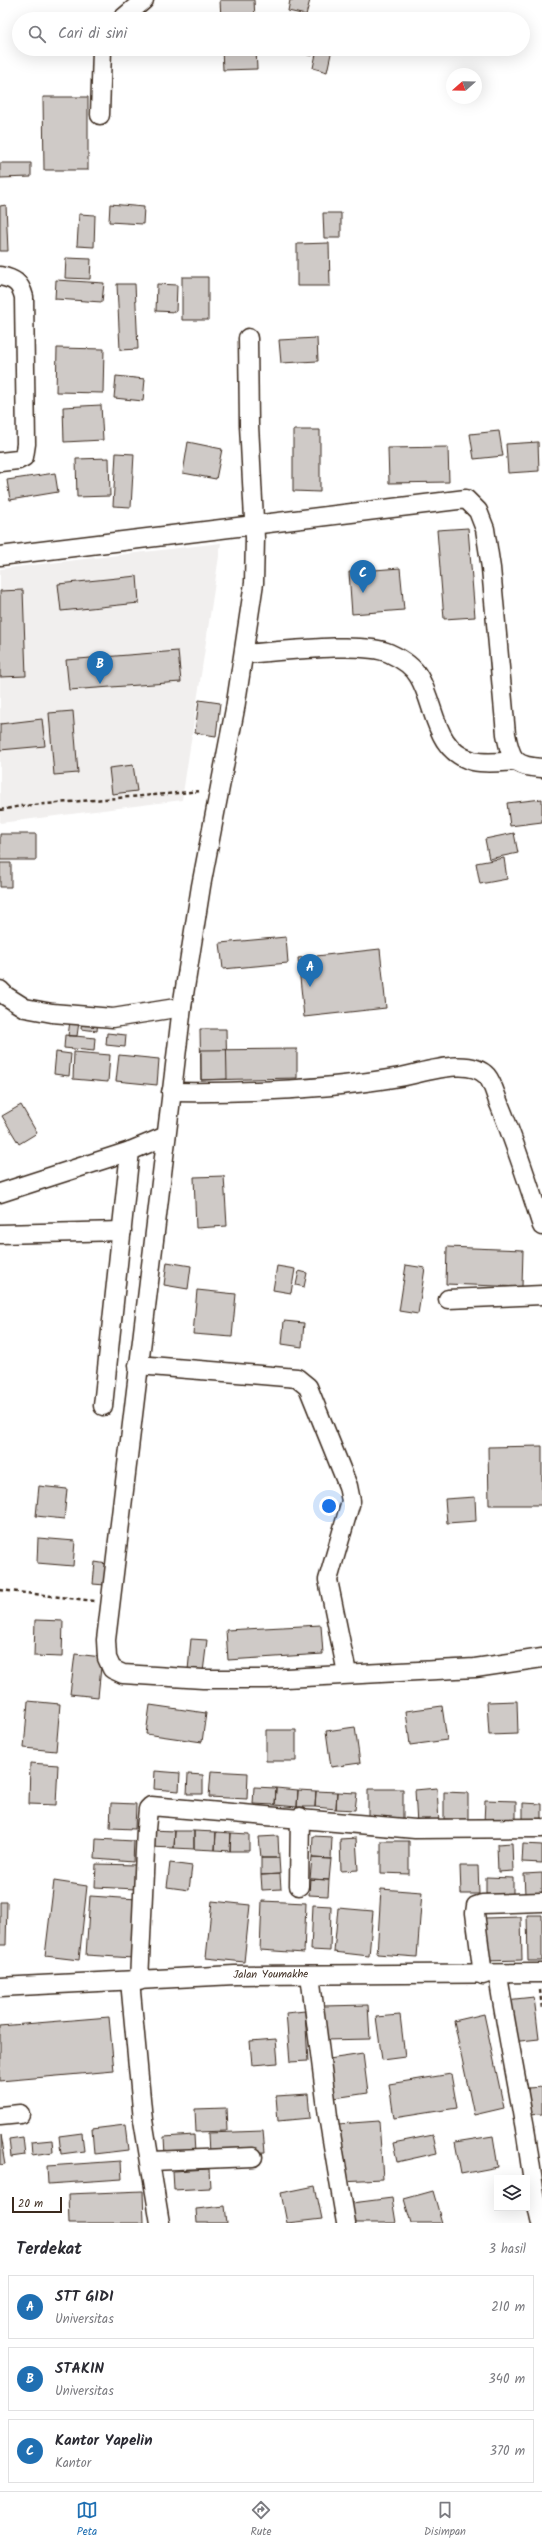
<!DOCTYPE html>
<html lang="id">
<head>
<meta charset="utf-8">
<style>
	body { margin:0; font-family:Kalam,sans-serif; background:#f2f2f3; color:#2b2b33 }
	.controls { position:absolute; right:12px; bottom:12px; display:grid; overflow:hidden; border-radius:0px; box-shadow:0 4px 16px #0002 }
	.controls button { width:36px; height:36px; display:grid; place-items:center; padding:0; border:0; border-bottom:1px solid #e1e1e2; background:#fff; color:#2b2b33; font:20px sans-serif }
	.compass { position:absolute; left:446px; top:68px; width:36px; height:36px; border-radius:50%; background:#fff; box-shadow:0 4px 16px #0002; rotate:250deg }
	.scale { position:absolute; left:12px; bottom:10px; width:50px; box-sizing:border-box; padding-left:4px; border:2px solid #3b2a1e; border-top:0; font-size:11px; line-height:14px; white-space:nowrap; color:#3b2a1e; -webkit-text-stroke:3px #fff; paint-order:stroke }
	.you { position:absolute; left:329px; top:1506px; width:14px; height:14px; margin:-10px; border:3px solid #fff; border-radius:50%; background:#1a73e8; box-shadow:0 0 0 6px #1a73e833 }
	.badge { display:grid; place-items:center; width:26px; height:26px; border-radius:50%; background:#1f6fb2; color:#fff; font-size:13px; font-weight:700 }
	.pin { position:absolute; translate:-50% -33px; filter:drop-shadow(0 1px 2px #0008) }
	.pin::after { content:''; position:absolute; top:21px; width:14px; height:12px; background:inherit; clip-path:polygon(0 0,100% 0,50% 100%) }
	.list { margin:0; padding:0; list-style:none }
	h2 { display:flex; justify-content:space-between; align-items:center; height:52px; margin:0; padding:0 16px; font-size:17px }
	h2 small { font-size:13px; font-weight:400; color:#7c7c81 }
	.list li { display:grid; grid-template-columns:26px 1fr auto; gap:12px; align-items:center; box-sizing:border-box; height:64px; margin:0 8px 8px; padding:0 8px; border:1px solid #e1e1e2; border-radius:0px }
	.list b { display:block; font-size:15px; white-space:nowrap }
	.list p { margin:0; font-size:13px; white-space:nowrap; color:#7c7c81 }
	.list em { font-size:13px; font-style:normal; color:#7c7c81 }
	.icon { flex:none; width:22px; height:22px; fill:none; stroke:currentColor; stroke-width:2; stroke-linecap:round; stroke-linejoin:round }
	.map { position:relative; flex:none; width:542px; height:2223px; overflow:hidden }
	.search { position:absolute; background:#fff; box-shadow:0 4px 16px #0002; left:12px; right:12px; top:12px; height:44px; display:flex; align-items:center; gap:10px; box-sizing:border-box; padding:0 14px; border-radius:22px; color:#7c7c81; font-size:15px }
	.sheet { height:268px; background:#fff }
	nav { display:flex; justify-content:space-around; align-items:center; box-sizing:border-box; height:56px; border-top:1px solid #e1e1e2; background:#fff; font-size:11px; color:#7c7c81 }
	nav a { display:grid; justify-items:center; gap:2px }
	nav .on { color:#1f6fb2 }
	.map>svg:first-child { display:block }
	.built { fill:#f1efee }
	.building { fill:#cfcac7; stroke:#3b2a1e }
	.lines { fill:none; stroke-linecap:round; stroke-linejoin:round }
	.minor-casing { stroke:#3b2a1e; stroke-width:21 }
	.path { stroke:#3b2a1e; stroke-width:2.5; stroke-dasharray:4 3; stroke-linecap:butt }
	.minor { stroke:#fff; stroke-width:18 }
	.labels { text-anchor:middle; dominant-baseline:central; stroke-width:3.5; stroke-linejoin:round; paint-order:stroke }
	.street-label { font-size:11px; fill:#3b2a1e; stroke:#fff }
</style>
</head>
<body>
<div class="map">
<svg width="542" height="2223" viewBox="0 0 542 2223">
	<rect width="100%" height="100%" fill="#fff"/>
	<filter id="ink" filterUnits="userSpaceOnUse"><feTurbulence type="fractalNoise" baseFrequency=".025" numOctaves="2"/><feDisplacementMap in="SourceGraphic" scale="8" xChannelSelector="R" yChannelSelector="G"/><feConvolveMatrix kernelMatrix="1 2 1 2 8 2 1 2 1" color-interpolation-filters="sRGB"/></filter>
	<g filter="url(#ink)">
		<!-- built -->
		<path class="built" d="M221,543l-39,257 -182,23v-254z"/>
		<!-- building -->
		<path class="building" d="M220,0h34l1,19h-34z
			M290,0h20l-4,15 -18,-4z
			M222,49h34l1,20 -34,1z
			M298,49h16l-2,7 -15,-4z
			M317,49h15l-5,23 -14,-4z
			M43,97h45v73h-44z
			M0,163h31v14l-31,1z
			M110,204l34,3 -1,17 -34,-2z
			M6,205l2,46h-8v-45z
			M323,213h18v25h-17z
			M79,214l16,1 -1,32 -17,-1z
			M329,243l1,43h-33v-42z
			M66,258l25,1 -1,20 -25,-1z
			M182,277h26v43h-26z
			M56,280l48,3 -2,19 -47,-3z
			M117,284h18l3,65 -18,1z
			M157,284l20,1 -1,27 -20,-1z
			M317,338l1,23 -37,2 -2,-23z
			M57,348l47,1 -1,44 -47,-1z
			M116,376l29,3 -2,22 -29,-3z
			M101,405l2,35 -39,2 -1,-35z
			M293,430h27v62l-27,-1z
			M499,431l4,25 -29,3 -4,-25z
			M188,442l34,7 -6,30 -33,-6z
			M538,442l1,29 -31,2 -2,-29z
			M448,447l1,35 -60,1 -1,-35z
			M116,453l18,1 -3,53 -18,-1z
			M109,458l1,38 -33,1 -1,-38z
			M55,473l3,19 -48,8 -3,-20z
			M468,528l7,89 -31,2 -7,-89z
			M400,568l4,42 -52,4 -3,-42z
			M137,576l2,27 -78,8 -3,-27z
			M23,590l3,86 -26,1v-86z
			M178,651l3,31 -112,8 -3,-30z
			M199,700l21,3 -4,33 -21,-3z
			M73,711l5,62 -24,2 -5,-62z
			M42,719l3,27 -45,4v-26z
			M133,765l4,26 -25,3 -3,-26z
			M542,799v23l-32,4 -3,-23z
			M514,833l4,20 -29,6 -4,-20z
			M0,834h36v26h-36z
			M504,858l3,21 -27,5 -4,-21z
			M0,863h11v24h-11z
			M286,937l2,26 -65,6 -3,-26z
			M380,949l6,59 -82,9 -6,-59z
			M82,1017l16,2 -1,12 -16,-2z
			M70,1021l9,1 -2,14h-9z
			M200,1029h26l1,50 -26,1z
			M107,1033l19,2 -1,12 -19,-2z
			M65,1035l30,3 -1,13 -30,-3z
			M297,1049v29l-96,2v-30z
			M56,1052l15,2 -2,22 -15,-2z
			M74,1052l36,3 -2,27 -35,-3z
			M119,1055l40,4 -2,26 -41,-4z
			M21,1105l16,28 -18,11 -17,-28z
			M224,1176l3,50 -31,2 -2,-51z
			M447,1247l76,3 -1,37 -76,-3z
			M167,1262l24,4 -3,23 -24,-4z
			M406,1265l19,3 -7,46 -19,-3z
			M277,1266l18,3 -4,24 -18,-3z
			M299,1271l8,2 -3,14 -8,-2z
			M197,1290l39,4 -4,43 -39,-3z
			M284,1321l20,2 -2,24 -20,-3z
			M542,1446v59h-53l-1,-58z
			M39,1486l28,3 -3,30 -28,-3z
			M475,1497l1,24 -29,2 -2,-24z
			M38,1538l37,3 -2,25 -36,-3z
			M95,1562l12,2 -2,21 -12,-1z
			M35,1620l28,1 -1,36 -28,-1z
			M321,1625l2,29 -95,6 -2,-30z
			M191,1639l16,1 -4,32 -15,-2z
			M75,1654l27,3 -4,40 -28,-3z
			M28,1701l32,3 -4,47 -32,-3z
			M517,1701l1,33 -29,1 -2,-33z
			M150,1705l56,8 -4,29 -56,-8z
			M442,1706l5,34 -37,5 -4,-34z
			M355,1727l5,36 -29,4 -5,-36z
			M266,1730h30v31h-30z
			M30,1763l28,2 -2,40 -27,-1z
			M155,1771l25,2 -1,18 -25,-2z
			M211,1771l37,2 -1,26 -38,-2z
			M188,1774l15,1v19h-16z
			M254,1787l22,1 -1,17 -22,-1z
			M276,1788l22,2 -1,17 -22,-2z
			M437,1788l2,35 -22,2 -2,-35z
			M368,1789h35v30h-35z
			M298,1790l18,1 -1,16h-18z
			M316,1791l21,1 -1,17 -21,-2z
			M337,1792l20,1 -2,17 -19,-1z
			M444,1792l24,1v27l-24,-1z
			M485,1800l31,1v23l-32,-1z
			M111,1803l25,1 -1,25 -25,-1z
			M523,1803l19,1v21l-19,-1z
			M150,1830l25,1 -1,17 -25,-1z
			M175,1831h19v18l-20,-1z
			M194,1831l22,1 -1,18 -21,-1z
			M216,1832l15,1 -1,18 -15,-1z
			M231,1833l18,1v17h-19z
			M278,1836l1,22h-18l-2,-21z
			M313,1836l19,1 -1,22 -19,-1z
			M356,1838l2,32 -17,1 -1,-32z
			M96,1839l38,2 -1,21 -38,-3z
			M381,1841h28v33l-28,-1z
			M512,1843l1,28 -15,1 -1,-28z
			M523,1844l19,1v18l-20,-1z
			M261,1858h18l1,16 -19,1z
			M312,1858l19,1 -2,21 -19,-1z
			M170,1863l22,3 -3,24 -22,-3z
			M96,1864l41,1 -1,24 -41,-2z
			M460,1866h18l1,28h-18z
			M542,1873v20l-17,1 -1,-20z
			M280,1874l1,15 -19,1 -1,-15z
			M486,1877l27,1v17l-27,-1z
			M310,1879l19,1 -1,16 -19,-1z
			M54,1881l33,5 -8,74 -34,-4z
			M381,1889l41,3 -5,65 -40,-3z
			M90,1896l47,3 -4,59 -47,-3z
			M212,1901l38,4 -6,57 -38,-4z
			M262,1901l44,2 -2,50 -44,-3z
			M0,1902h7l-1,43h-6z
			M313,1905l18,1 -1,45 -19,-1z
			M338,1908l35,3 -4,45 -35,-4z
			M527,1915h15v46h-14z
			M521,1917l1,43 -36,1 -1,-43z
			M534,1997l5,42 -28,3 -5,-42z
			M368,2005l2,34 -45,1 -2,-34z
			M305,2011l3,50 -18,1 -4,-49z
			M484,2014l20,94 -30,7 -20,-94z
			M400,2015l5,42 -23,3 -6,-43z
			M109,2017l5,54 -114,10v-55z
			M276,2039l2,24 -26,2 -2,-24z
			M363,2054l5,39 -34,5 -5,-39z
			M451,2074l6,34 -63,10 -5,-34z
			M542,2087v27l-12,1 -2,-27z
			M308,2094l2,24 -32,3 -2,-25z
			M226,2108l1,23 -31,1 -1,-23z
			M379,2121l4,58 -42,2 -3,-57z
			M125,2125l3,25 -34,4 -2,-25z
			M263,2131l2,21 -56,3 -1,-22z
			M82,2133l2,18 -23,3 -2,-18z
			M0,2135l5,29 -5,1z
			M194,2135l1,18 -30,2 -1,-18z
			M433,2135l4,18 -40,9 -4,-19z
			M493,2136l5,31 -37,7 -6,-32z
			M23,2137l2,18 -14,2 -2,-18z
			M52,2140l1,12 -21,3 -1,-13z
			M121,2161l1,18 -74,5 -1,-18z
			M209,2169l1,19 -36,2 -1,-19z
			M315,2186l7,33 -35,4 -6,-30z
			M143,2191l1,32h-75l-1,-29z
			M433,2191l9,32h-31l-7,-24z
			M392,2198l4,25h-42l-2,-20z
			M225,2206l2,17h-30l-1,-14z"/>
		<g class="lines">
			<defs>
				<g id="minor">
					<path d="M122,19l22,-19"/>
					<path d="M100,115l2,-66"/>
					<path d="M0,276c14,3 20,6 24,21l2,147 -2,13 -6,3 -18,2"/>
					<path d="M248,338l1,87 6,113 -1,45 -19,126 -34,177 -19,121 -76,633 1,18 5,11 11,5 80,5h64l208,-11 67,-10"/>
					<path d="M0,556l466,-57 12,12 7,18 6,39 15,166c5,26 8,32 36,34"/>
					<path d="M244,654c32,-2 118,-13 145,-1 11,5 24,13 30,24 17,29 15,74 54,84 13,3 29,1 42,0"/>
					<path d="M0,990l6,6 19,12 27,5 61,5 69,-11"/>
					<path d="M171,1092c77,1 153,-2 229,-15 23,-4 69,-21 87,-1 6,7 9,21 13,30 16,39 29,80 42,120"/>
					<path d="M0,1193l130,-42 36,-15"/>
					<path d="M0,1234l122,-3"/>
					<path d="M448,1299l94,-4"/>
					<path d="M138,1365l159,13 11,9 40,99 3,15 -23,79 19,93"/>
					<path d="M103,1406l27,-255"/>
					<path d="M299,1886l1,-69"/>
					<path d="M310,1975l18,141 18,107"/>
					<path d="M483,1975l-8,-62 1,-7 6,-2 60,-2"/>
					<path d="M498,1975c7,48 17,95 25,143 7,35 9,70 18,105"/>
					<path d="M130,1981l13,139 17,103"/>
					<path d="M139,1981l7,-152 2,-20 3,-3 264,23 127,-1"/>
					<path id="s1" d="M0,1987l235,-12 307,-2"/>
					<path d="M0,2116l20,-2"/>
					<path d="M151,2161l102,-4"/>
				</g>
			</defs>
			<!-- minor casing -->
			<use href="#minor" class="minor-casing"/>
			<!-- path -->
			<path class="path" d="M0,810l21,-4 181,-15
				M0,1590l95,11
				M540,1990l2,19"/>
			<!-- minor -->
			<use href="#minor" class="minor"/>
		</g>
	</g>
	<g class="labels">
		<!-- street labels -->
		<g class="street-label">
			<text stroke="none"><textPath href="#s1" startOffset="271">Jalan Youmakhe</textPath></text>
		</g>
	</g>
</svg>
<div class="controls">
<button><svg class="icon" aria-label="layers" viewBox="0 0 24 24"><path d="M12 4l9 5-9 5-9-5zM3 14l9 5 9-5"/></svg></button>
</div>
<svg class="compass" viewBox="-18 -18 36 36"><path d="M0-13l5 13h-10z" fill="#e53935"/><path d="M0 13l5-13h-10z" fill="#7c7c81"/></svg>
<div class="scale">20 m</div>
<div class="you"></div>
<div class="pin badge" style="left:310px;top:987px">A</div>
<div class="pin badge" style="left:100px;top:684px">B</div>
<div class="pin badge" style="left:363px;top:593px">C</div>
<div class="search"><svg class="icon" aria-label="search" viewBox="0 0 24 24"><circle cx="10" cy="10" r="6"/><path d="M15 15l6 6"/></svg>Cari di sini</div>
</div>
<section class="sheet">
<h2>Terdekat<small>3 hasil</small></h2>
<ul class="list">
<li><span class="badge">A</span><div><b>STT GIDI</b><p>Universitas</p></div><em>210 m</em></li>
<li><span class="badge">B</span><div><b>STAKIN</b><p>Universitas</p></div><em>340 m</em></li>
<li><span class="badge">C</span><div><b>Kantor Yapelin</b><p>Kantor</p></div><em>370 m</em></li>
</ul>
</section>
<nav>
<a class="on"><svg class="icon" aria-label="map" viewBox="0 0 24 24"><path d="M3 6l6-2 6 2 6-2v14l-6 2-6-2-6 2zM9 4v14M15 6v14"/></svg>Peta</a>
<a><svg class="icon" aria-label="directions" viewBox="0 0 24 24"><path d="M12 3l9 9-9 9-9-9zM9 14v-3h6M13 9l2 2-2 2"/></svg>Rute</a>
<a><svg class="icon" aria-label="saved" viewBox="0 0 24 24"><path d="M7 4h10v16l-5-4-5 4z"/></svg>Disimpan</a>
</nav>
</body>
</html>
